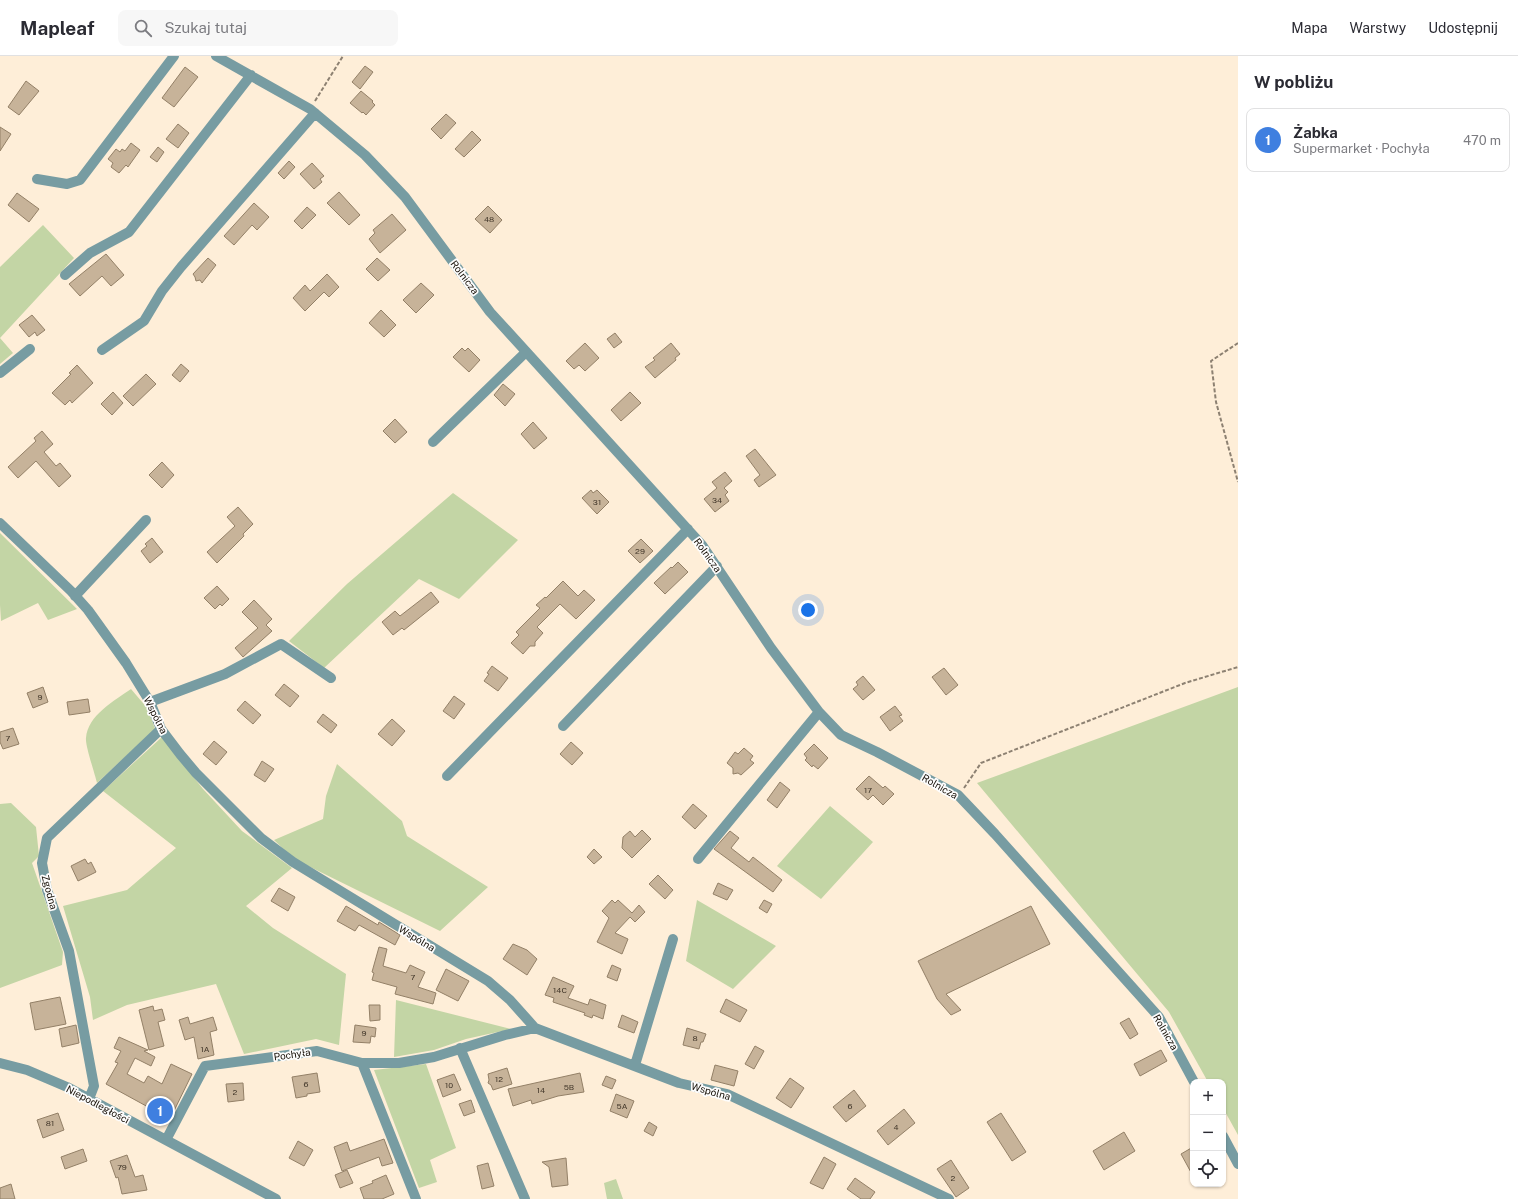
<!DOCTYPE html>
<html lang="pl">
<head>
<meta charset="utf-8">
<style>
	body { margin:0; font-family:"Public Sans",sans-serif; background:#f7f7f7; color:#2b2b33 }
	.controls { position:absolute; right:12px; bottom:12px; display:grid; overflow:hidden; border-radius:8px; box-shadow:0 1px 3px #0004 }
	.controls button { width:36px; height:36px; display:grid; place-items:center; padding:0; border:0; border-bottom:1px solid #e1e1e2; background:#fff; color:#2b2b33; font:20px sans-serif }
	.you { position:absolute; left:808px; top:554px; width:14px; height:14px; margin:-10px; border:3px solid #fff; border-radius:50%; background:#1a73e8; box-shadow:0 0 0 6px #1a73e833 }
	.badge { display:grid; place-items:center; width:26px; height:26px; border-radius:50%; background:#7c3aed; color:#fff; font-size:13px; font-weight:700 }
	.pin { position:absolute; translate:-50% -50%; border:2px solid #fff; box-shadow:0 1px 4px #0006 }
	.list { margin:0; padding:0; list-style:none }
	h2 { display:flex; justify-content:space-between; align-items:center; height:52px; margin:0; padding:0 16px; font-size:17px }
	h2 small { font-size:13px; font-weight:400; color:#7c7c81 }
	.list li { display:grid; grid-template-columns:26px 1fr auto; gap:12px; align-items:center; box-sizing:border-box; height:64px; margin:0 8px 8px; padding:0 8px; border:1px solid #e1e1e2; border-radius:8px }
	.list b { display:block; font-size:15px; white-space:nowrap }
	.list p { margin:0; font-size:13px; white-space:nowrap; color:#7c7c81 }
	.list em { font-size:13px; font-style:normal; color:#7c7c81 }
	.icon { flex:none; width:22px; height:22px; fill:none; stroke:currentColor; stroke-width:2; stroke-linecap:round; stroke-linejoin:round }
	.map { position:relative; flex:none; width:1238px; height:1143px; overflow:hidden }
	header { display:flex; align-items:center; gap:24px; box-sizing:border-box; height:56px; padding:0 20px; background:#fff; border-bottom:1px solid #e1e1e2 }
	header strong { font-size:19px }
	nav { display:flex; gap:22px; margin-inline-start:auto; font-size:14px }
	.search { width:280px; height:36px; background:#f7f7f7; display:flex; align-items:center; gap:10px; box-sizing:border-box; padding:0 14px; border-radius:8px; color:#7c7c81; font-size:15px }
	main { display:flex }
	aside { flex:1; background:#fff }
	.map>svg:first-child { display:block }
	.green { fill:#c3d5a5 }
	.building { fill:#c7b399; stroke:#938067 }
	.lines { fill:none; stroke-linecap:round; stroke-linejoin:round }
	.path { stroke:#8d8172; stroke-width:2; stroke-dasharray:4 2; stroke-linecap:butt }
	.minor { stroke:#779ca2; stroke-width:10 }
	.labels { text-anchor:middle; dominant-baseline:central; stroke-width:3.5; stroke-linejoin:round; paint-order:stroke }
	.number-label { font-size:8px; fill:#42372a }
	.street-label { font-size:10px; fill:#150e05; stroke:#fdfdfd }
</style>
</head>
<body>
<header>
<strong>Mapleaf</strong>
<div class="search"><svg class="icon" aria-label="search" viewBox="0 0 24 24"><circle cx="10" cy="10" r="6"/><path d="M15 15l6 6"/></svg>Szukaj tutaj</div>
<nav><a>Mapa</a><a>Warstwy</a><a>Udostępnij</a></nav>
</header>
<main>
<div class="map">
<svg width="1238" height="1143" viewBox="0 0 1238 1143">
	<rect width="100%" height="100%" fill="#feeed8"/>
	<!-- green -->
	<path class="green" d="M43,169l31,33 -74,80 13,15 -13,11v-97z
		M453,437l65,47 -59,59 -40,-20 -95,89 -35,-27 58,-57z
		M0,477l77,76 -29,11 -10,-17 -37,18 -1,-16z
		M1238,631v448l-15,-27v-26h-15l-39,-70 -192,-229z
		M131,633l17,20 7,20 -58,54c-2,-9 -12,-38 -11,-45 2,-23 28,-37 45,-49z
		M162,681l41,52 39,42 50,37 -46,38 27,22 73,46 -7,71 -23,-6 -72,15 -28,-70 -89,21 -34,15 -3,-23 -27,-91 64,-16 49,-42 -73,-57z
		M337,708l65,57 5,15 81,51 -48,44 -146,-72 -20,-19 49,-21 3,-23z
		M11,747l25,24 3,29 -7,7 31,89 -1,13 -62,23v-184z
		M830,750l43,36 -52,57 -44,-33z
		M697,844l79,46 -43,43 -47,-28z
		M396,944l115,29 -45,10 -32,11 -40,7z
		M426,1008l30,84 -26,12 7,22 -18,6 -45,-118z
		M616,1123l7,20h-16l-3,-16z"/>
	<!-- building -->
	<path class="building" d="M365,10l8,6 -13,17 -8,-7z
		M185,11l13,10 -24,30 -12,-9z
		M26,25l13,10 -20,24 -11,-8z
		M361,35l12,10 -1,1 3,3 -9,10 -3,-3 -1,1 -12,-10z
		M446,58l10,9 -15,16 -10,-10z
		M178,68l11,9 -11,15 -12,-9z
		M0,71l11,7 -11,17z
		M472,75l9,9 -17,17 -9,-8z
		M131,87l9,7 -12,17 -2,-2 -7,8 -8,-6 2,-4 -5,-4 8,-10 4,3 2,-3 3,2z
		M158,91l6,5 -7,10 -7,-5z
		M289,105l6,6 -11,12 -6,-6z
		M312,107l12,13 -4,3 2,3 -8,7 -14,-15z
		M339,136l21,23 -11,10 -22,-22z
		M17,137l22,16 -10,13 -21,-17z
		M254,147l15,14 -12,13 -5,-5 -18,20 -10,-9z
		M488,150l14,14 -12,13 -15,-14z
		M307,151l9,8 -14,14 -8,-8z
		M392,158l14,16 -26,23 -11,-14 6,-6 -2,-3z
		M106,198l18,21 -13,11 -9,-10 -22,20 -11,-12z
		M208,202l8,7 -14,18 -2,-3 -4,1 -1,-4 -2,-3z
		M377,202l13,12 -12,11 -12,-12z
		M327,218l12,13 -10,10 -5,-5 -19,19 -12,-13 12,-13 5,6z
		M421,227l13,12 -18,18 -13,-13z
		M381,254l15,15 -12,12 -15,-14z
		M32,259l13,15 -8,6 -2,-4 -6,5 -10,-12z
		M615,277l7,9 -8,6 -7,-9z
		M585,287l14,15 -14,13 -6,-6 -5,4 -8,-8z
		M671,287l9,11 -5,4 1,2 -21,18 -10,-11 10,-7 -2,-2z
		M462,292l3,3 3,-3 12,12 -11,12 -16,-15z
		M181,308l8,7 -9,11 -8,-7z
		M77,309l16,18 -21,20 -2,-3 -5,5 -13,-12 19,-19 -2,-1z
		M146,318l10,10 -23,22 -10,-10z
		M503,328l12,10 -10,12 -11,-11z
		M113,336l10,11 -11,12 -11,-11z
		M630,336l11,11 -20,18 -10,-11z
		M395,363l12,13 -12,11 -12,-12z
		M533,366l14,16 -13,11 -13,-15z
		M42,375l11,13 -9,8 12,14 4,-3 11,13 -12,11 -23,-26 -18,17 -10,-11 28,-26 -2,-3z
		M755,393l21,26 -17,12 -5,-7 6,-5 -14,-19z
		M162,406l12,13 -12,13 -13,-13z
		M725,416l7,9 -8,7 4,4 -3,3 4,6 -14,11 -11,-13 13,-11 -5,-6z
		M591,434l2,3 4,-3 12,12 -12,12 -15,-16z
		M238,451l15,17 -10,10 1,2 -27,27 -10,-11 28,-26 -8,-9z
		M152,482l11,14 -13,11 -9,-12 6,-5 -2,-2z
		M641,483l12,12 -13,12 -12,-12z
		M678,506l10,10 -23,22 -11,-11 17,-16 1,1z
		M563,525l15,15 6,-6 11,10 -19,19 -16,-15 -23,23 6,6 -8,9v4h-5l-7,8 -12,-11 8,-8 -3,-3 24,-24 -4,-3 9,-8 1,1z
		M217,530l12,13 -7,7 -2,-2 -5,5 -11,-11z
		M431,536l8,10 -35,28 -2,-2 -9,7 -11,-13 13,-11 5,5z
		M254,544l18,19 -6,6 6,6 -29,26 -8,-9 23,-20 -16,-16z
		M492,610l16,12 -10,13 -14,-10 5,-7 -2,-1z
		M944,612l14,17 -12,10 -14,-18z
		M863,620l12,14 -12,10 -10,-11 5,-4 -2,-3z
		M284,628l15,12 -9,11 -15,-12z
		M43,631l5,15 -15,6 -6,-15z
		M454,640l11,8 -11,15 -11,-8z
		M88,643l2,13 -21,3 -2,-13z
		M245,645l16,14 -8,9 -16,-14z
		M895,650l7,9 -3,1 4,5 -13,10 -10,-14z
		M323,658l14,11 -6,8 -14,-11z
		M392,663l13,12 -13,15 -14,-12z
		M13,672l6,16 -16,5 -3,-7v-10z
		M214,685l13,11 -11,13 -13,-11z
		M571,686l12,11 -11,12 -12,-11z
		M814,688l14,14 -10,11 -5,-4 -1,2 -7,-7 2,-2 -3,-4z
		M744,692l9,8 -3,4 4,3 -13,12 -3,-2 -5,1v-6l-6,-5 8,-11 3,2z
		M262,705l12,8 -9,13 -11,-7z
		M869,720l14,12 2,-2 9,8 -11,11 -10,-10 -5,5 -12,-11z
		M780,726l10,8 -13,18 -10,-8z
		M693,748l14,12 -12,13 -13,-12z
		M642,774l9,9 -19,19 -10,-10 1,-11 7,-6 5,6z
		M730,775l9,7 -8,10 18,14 4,-5 29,23 -9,12 -59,-43z
		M594,793l8,8 -8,7 -7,-7z
		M85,803l3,5 3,-2 5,10 -18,9 -7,-15z
		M658,819l15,15 -8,9 -16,-15z
		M718,827l15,7 -6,10 -14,-6z
		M279,832l16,9 -7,14 -17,-10z
		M612,844l3,3 3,-3 14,13 7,-8 6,7 -10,10 -5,-5 -15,16 13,6 -6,15 -25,-12 12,-24 -7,-7z
		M764,844l8,4 -5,9 -8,-5z
		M346,850l32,19 1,-3 21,13 -5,10 -36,-20 -4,6 -18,-10z
		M1031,850l19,38 -104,50 15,16 -10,5 -14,-16 -19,-38z
		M513,888l14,6 10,9 -10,16 -24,-16z
		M379,891l8,2 -4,17 23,7 4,-8 15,7 -7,15 18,6 -3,11 -38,-10 2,-7 -25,-7 2,-7 -2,-1z
		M612,909l9,4 -4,12 -10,-4z
		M446,913l23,12 -11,20 -22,-11z
		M553,921l21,9 -6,12 20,7 2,-6 16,6 -3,14 -10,-4 -1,3 -8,-3 1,-2 -32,-11 1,-4 -9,-3z
		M60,941l6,27 -31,6 -5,-27z
		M726,943l21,11 -7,12 -20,-10z
		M369,949h11v15l-10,1z
		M153,950l1,5 8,-2 3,11 -7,2 6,24 -15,4 -10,-40z
		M622,959l16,7 -4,11 -16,-6z
		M188,961l2,7 23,-7 4,13 -7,2 4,23 -16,4 -4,-22 -9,3 -6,-20z
		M1129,962l9,16 -8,5 -10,-16z
		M76,969l3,18 -17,4 -3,-18z
		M355,969l21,3 -1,9 -4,-1 -1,7 -17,-1z
		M687,972l19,6 -3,8h-2l-2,7 -16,-4z
		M119,981l29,13 -4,1 11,6 -4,9 -16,-8 -8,16 17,9 4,-7 14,8 9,-20 21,10 -22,45 -64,-35 12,-21 -3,-1 6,-11 -7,-3z
		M755,990l9,5 -10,18 -9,-5z
		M1161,994l6,11 -27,15 -6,-12z
		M715,1009l23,6 -4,15 -23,-6z
		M507,1012l5,16 -19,6 -2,-5 -3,-2 1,-3 -1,-6z
		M317,1017l3,19 -13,2v2l-11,2 -4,-21z
		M580,1017l4,19 -26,4 -26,8 -1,-4 -18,6 -5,-17z
		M454,1018l7,16 -18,7 -6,-17z
		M606,1020l10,4 -4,9 -10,-4z
		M790,1022l14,10 -13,20 -15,-10z
		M243,1027l1,17 -16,2 -2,-18z
		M854,1034l12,16 -20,16 -13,-15z
		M616,1038l18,7 -7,17 -17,-7z
		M471,1044l4,12 -11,4 -5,-12z
		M904,1053l11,14 -27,22 -11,-14z
		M58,1057l6,17 -21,8 -6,-18z
		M1001,1057l25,39 -14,9 -25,-39z
		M649,1066l8,5 -4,9 -9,-5z
		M1124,1076l11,19 -31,19 -11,-19z
		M384,1083l9,24 -11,3 -3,-9 -37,14 -8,-24 13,-5 3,9z
		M298,1085l15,9 -9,16 -15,-8z
		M1193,1091v29l-12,-22z
		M83,1093l4,12 -22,8 -4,-12z
		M127,1099l8,22 8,-2 4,15 -25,4 -4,-17 -2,1 -6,-17z
		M824,1101l12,7 -13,25 -13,-6z
		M566,1102l2,27 -16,2 -3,-20 -7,-5z
		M951,1104l18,28 -13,9 -19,-28z
		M488,1107l6,23 -12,3 -5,-23z
		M347,1114l6,13 -13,5 -5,-13z
		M386,1119l8,19 -12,5h-18l-4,-11 13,-5 -1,-2z
		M855,1122l20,14 -5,7h-9l-14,-10z
		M11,1128l4,15h-15v-11z"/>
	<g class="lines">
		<!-- path -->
		<path class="path" d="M315,45l28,-45
			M1238,287l-27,18 5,41 22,80
			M964,732l17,-25 204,-80 53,-16"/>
		<!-- minor -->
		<path class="minor" d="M216,0l94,53 55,46 40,42 85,115 212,233 69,103 48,64 22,23 36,17 81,43 37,39 164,183 35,65
			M37,123l30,5 13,-4 94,-124
			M65,219l25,-22 39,-21 122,-157
			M102,294l42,-29 18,-30 19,-24 134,-154
			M0,317l30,-24
			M433,386l93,-90
			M0,467l71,68 17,19 38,53 24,39 11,27 19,25 16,19 65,65 32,24 195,119 22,19 25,28 144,55 48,11 222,105
			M75,540l71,-76
			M150,646l75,-28 56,-30 50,34
			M563,670l154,-160
			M447,720l241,-247
			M698,803l121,-147
			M460,992l65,151
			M0,1007l27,7 40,17 209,112
			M362,1007l54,136
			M635,1009l38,-126
			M89,1043l5,-13 -25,-135 -22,-61 -5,-27 5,-25 114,-109
			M1223,1080l15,28
			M166,1084l39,-74 112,-15 45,12h37l35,-6 71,-22 30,-7"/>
	</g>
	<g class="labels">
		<!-- number labels -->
		<g class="number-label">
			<text x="489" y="163">48</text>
			<text x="717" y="444">34</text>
			<text x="597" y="446">31</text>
			<text x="640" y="495">29</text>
			<text x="40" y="641">9</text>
			<text x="8" y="682">7</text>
			<text x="868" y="734">17</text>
			<text x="413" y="921">7</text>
			<text x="560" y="934">14C</text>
			<text x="364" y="977">9</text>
			<text x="695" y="982">8</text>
			<text x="205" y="993">1A</text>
			<text x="499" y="1023">12</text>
			<text x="306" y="1028">6</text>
			<text x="449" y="1029">10</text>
			<text x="569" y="1031">5B</text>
			<text x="541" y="1034">14</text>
			<text x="235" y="1036">2</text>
			<text x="622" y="1050">5A</text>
			<text x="850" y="1050">6</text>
			<text x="50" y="1067">81</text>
			<text x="896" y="1071">4</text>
			<text x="122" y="1111">79</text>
			<text x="953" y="1122">2</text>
		</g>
		<!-- street labels -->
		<g class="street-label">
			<text transform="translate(465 221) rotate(53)">Rolnicza</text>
			<text transform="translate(708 499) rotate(54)">Rolnicza</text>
			<text transform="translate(156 659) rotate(63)">Wspólna</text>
			<text transform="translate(940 730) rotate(30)">Rolnicza</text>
			<text transform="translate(50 836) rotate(75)">Zgodna</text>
			<text transform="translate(417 882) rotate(31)">Wspólna</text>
			<text transform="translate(1166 976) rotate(60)">Rolnicza</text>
			<text transform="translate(292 998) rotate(-8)">Pochyła</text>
			<text transform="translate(711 1035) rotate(16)">Wspólna</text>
			<text transform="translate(98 1048) rotate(28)">Niepodległości</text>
		</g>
	</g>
</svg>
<div class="controls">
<button>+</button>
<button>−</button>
<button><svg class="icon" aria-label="locate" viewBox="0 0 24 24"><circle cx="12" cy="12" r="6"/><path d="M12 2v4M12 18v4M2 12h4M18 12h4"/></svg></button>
</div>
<div class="you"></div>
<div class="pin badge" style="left:160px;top:1055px;background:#3f7fe0">1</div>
</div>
<aside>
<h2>W pobliżu<small></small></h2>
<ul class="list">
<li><span class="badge" style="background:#3f7fe0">1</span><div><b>Żabka</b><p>Supermarket · Pochyła</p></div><em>470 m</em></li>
</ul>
</aside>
</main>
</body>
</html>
